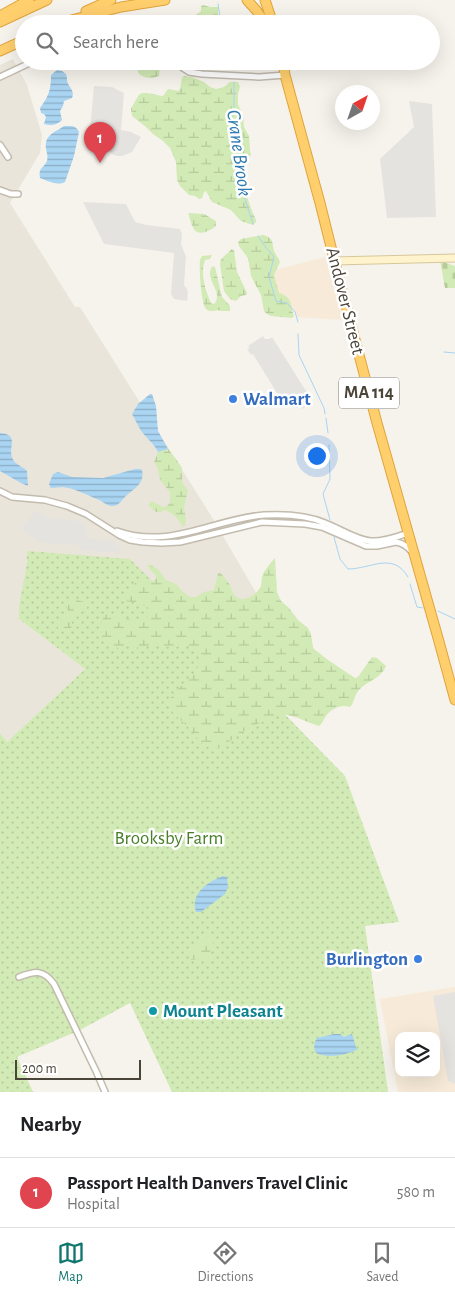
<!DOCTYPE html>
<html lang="en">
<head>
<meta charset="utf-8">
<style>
	body { margin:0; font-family:"Alegreya Sans",sans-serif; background:#f2f2f2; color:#202124 }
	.controls { position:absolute; right:15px; bottom:15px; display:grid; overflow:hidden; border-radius:10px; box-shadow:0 5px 20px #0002 }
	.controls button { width:45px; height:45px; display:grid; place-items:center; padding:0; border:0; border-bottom:1px solid #e0e0e0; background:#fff; color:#202124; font:25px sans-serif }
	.compass { position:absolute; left:335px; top:85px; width:45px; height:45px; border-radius:50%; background:#fff; box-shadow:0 5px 20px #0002; rotate:40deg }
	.scale { position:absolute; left:15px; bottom:12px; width:126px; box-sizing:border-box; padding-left:5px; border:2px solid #4b4439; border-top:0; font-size:14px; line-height:18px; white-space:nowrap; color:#4b4439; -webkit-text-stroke:4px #fff; paint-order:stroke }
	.you { position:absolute; left:316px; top:455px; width:18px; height:18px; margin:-12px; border:4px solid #fff; border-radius:50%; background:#1a73e8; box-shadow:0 0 0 8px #1a73e833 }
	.badge { display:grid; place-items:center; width:32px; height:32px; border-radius:50%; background:#0f766e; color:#fff; font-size:16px; font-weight:700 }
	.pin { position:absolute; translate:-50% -41px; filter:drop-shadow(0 1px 2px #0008) }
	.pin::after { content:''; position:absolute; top:26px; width:18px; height:15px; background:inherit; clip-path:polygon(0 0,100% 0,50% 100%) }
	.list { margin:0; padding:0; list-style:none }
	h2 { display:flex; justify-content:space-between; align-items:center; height:65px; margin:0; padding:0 20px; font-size:21px }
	h2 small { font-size:16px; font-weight:400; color:#757577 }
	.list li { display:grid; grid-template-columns:32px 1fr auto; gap:15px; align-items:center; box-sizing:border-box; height:70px; padding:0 20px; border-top:1px solid #e0e0e0 }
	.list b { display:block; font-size:19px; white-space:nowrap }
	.list p { margin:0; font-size:16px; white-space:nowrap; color:#757577 }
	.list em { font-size:16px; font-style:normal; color:#757577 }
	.icon { flex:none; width:28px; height:28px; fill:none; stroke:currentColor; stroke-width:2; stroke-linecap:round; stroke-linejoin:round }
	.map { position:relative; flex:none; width:455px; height:1092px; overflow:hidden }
	.search { position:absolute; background:#fff; box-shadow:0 5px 20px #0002; left:15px; right:15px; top:15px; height:55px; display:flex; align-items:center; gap:12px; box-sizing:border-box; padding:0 18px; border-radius:28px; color:#757577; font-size:19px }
	.sheet { height:135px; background:#fff }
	nav { display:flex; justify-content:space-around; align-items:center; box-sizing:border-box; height:70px; border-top:1px solid #e0e0e0; background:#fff; font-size:14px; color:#757577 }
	nav a { display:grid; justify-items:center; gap:2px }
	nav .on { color:#0f766e }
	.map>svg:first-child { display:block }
	.residential { fill:#eae5da }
	.commercial { fill:#f7ead8; fill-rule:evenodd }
	.grass { fill:url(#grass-dots) }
	.wetland { fill:url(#wetland-marsh) }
	.cemetery { fill:url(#cemetery-stones) }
	.parking { fill:#e5e3e0 }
	.water { fill:url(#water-rules) }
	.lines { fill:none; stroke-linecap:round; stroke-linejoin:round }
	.stream { stroke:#a9d4f2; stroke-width:1 }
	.street-casing { stroke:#c2bbae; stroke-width:8 }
	.secondary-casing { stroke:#d6c79b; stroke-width:9 }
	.highway-casing { stroke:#e0a43c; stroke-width:11 }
	.street { stroke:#fff; stroke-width:5 }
	.secondary { stroke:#fff3cd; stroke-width:7 }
	.highway { stroke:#ffcf6e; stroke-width:9 }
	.shop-dot { fill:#3f7fe0; stroke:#fff; stroke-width:2 }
	.culture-dot { fill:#0f9aa8; stroke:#fff; stroke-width:2 }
	.labels { text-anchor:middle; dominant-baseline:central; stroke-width:5; stroke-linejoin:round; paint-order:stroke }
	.shield { fill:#fff; stroke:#817c74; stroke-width:1 }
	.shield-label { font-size:18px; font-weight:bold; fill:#4b4439 }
	.street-label { font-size:19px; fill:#4b4439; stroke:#fff }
	.shop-label { font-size:19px; font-weight:bold; fill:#366cbe; stroke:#fff; text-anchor:start }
	.park-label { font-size:19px; fill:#4a7f2a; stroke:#fff }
	.culture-label { font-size:19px; font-weight:bold; fill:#0d838f; stroke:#fff; text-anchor:start }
	.water-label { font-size:20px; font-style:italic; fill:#2e7ab2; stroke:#fff }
</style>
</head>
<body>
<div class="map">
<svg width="455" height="1092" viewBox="0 0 455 1092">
	<defs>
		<pattern id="grass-dots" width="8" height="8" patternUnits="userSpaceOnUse" patternTransform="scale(1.25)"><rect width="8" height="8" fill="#d2eab5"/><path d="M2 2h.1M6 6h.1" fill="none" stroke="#b6ca9c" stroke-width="1.8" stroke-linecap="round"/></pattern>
		<pattern id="wetland-marsh" width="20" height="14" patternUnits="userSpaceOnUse" patternTransform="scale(1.25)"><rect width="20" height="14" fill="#d2eab5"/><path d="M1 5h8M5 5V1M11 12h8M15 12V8" fill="none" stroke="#b6ca9c"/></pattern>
		<pattern id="cemetery-stones" width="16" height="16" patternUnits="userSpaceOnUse" patternTransform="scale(1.25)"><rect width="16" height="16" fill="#d2eab5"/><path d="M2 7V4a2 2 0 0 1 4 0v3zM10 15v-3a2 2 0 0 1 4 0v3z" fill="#b6ca9c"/></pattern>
		<pattern id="water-rules" width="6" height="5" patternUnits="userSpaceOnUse" patternTransform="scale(1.25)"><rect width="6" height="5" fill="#a9d4f2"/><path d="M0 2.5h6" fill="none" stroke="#8caec5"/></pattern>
	</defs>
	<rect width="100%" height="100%" fill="#f6f3ec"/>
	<!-- residential -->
	<path class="residential" d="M13,59l14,26 15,50 -2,18 -30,50 65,104h5l130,207 48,82 -41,49 -191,-85v12l-7,47 66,50 -78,73 -7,-9v-668z"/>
	<!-- commercial -->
	<path class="commercial" d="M325,257l18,63 -47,-3 -1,-5 -8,-9 -11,-2 -5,-30z
		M455,987v105h-57l-18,-93zM399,1036h37v37h-37z"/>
	<!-- grass -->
	<path class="grass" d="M28,551l102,8 135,135 80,82 54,146 -34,4 23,166h-216l-42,-89 -50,27 -63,27 16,35h-33v-359l7,9 78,-73 -66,-50c-1,-15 4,-30 6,-44 2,-9 1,-16 3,-24z"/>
	<!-- wetland -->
	<path class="wetland" d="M203,5l7,2h8v12l2,5h-24l-2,-4 1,-4 6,-5v-5z
		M134,61h29l1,3 -4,5 -1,7c-8,3 -13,3 -20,-2z
		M184,76l8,1 12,5 6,5 6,2 8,-2 6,-5h8l2,5 -2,7v10l5,12 1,11 5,9 1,14 1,5c-9,8 -6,11 -5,22 0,2 -1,5 -1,8 1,11 6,24 11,35v2l-3,3 -12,-4 -10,-11 -19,-8 -6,-11 -2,1 -2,6 -3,1 -4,-3 -6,-1 -9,-9 -3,-6 -1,-18 -6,-14 -7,-7 -10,-7 -7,-7 -14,-11 -1,-7c1,-2 8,-15 9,-15 5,-3 16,1 22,2l2,-1 4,-6 10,2 2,-2 2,-11z
		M188,213l16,1 12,7v5c-4,4 -18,11 -22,3 -3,-4 -4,-11 -6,-16z
		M263,235c11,3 9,7 11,16 2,4 5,8 6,11l-6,13 5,18c14,4 11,12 15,23l-2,2 -21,-2 -4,-2 -3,-3 -3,-16 -10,-19 -3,-18 -9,-12 -1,-4 3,-3z
		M232,249l2,1 3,22 10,21 -1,2 -5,1 -5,5 -6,-2 -6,-8 -4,-27 1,-5z
		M212,255l-2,4 -5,1c-5,14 0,29 6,43l3,1c11,-12 -12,-26 -1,-38l2,1 7,30 8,9v5h-10l-2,-1c-4,1 -9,2 -12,-1 -5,-6 -7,-40 -6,-49l2,-4z
		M168,449l8,10 6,9v14l6,9 -4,16 2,13 -1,5 -2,2c-5,-8 -10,-15 -19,-17l-3,2h-5l-7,-6v-2l3,-3 11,6 4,-1 3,-3v-11l-10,-12 -2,-11 -4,-7 4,-10z
		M275,558l2,34 4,9 8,7 9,12 10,8 3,6 2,13 1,2 14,11 27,18 3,-1 14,-20 5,1 9,8c-6,14 -18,14 -27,24 -5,5 -4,12 -9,17 -9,-3 -18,1 -24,9 -3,4 -3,7 -7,10 -13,-4 -28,-13 -40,-11 -6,0 -9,4 -14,6 -11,4 -20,9 -30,16 -3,2 -6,5 -9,7 -16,13 -27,-4 -36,-15 -6,-7 -17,-13 -20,-22 -6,-19 36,-28 28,-53l-11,-10 -12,3h-10l-13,-2 -12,3 -12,-2 -10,2 -7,-2 -9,-9c-1,-8 -1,-15 2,-22 6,-1 15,0 21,2 3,1 5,3 8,4 9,3 17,-4 17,-12 -9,-6 -15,-7 -26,-8 3,-5 11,-20 15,-22 4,-1 9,2 13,3l4,-3v-3l-8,-9v-3l10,5 8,11 10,4 6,7 8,6h6l8,-5 10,-2 4,-16 2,-2c3,4 7,8 10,13 2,4 3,11 8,13 8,4 20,-5 23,-12 1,-4 0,-8 2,-12 2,-4 9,-13 12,-16z
		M73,597l14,7v4c-6,4 -11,8 -15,14 1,9 -7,14 -14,6l-1,-5 11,-12c-2,-6 -2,-11 5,-14z
		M203,936l8,1 3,3c-1,3 -3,7 -4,10 0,6 0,9 -5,12l-7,-3 -7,1c-4,-12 3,-9 8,-17 2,-2 3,-5 4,-7z"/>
	<!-- cemetery -->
	<path class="cemetery" d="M440,261l15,5v22h-10z"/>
	<!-- parking -->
	<path class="parking" d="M94,86l18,1 12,6 -3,37 10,2 10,5 -9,15 -10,4h-5l-5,-2 -3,-3 -1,-6 1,-15 -19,-1z
		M409,101l23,3 4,113 -49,1 -7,-59 34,-32z
		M83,202l43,2 9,18 11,3 34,4 2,5 -1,10 5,13 -2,28 3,4 1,5 -1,7 -13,-2 -3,-5 3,-41 -70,-9z
		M263,336l2,3h4l3,-2 39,62 -3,2 2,3 -8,5 -2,-3 -3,2 -9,-3 -3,1 -32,-52 -2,1 -4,-6 3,-1 -2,-2z
		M36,511l15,7 28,3 5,4 3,3 1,10 27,4v3l6,1 -1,7 -40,-3v-5l-30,-1 -9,-2 -9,-5 -11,-9z
		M455,992v92l-7,-3 -15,-85z"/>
	<!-- water -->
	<path class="water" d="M57,70l5,1 4,3c1,2 1,5 1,7 2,7 8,9 5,17l-8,3 -1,5 -3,5 2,9c-5,5 -11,6 -18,4l2,-7 -2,-3 -3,-1 -1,-5c9,-12 11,-19 11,-33z
		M64,126c7,0 12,-1 15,6l-5,24 -9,26c-8,4 -17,-1 -25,-4 -2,-11 4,-10 7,-17 1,-5 0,-8 -1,-12 -2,-14 8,-16 18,-23z
		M150,394h2l4,12 2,25 10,18 -10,3c-4,-9 -13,-15 -18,-23 -3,-5 -5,-10 -8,-15l6,-10z
		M0,433c22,2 5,16 14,28 3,4 9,6 13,10l1,15 -7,-3 -21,-12z
		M135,469h5l2,1c3,13 -7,18 -15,25 -5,4 -8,12 -16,11 -5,-1 -9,-5 -14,-7 -10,-4 -23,-11 -34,-12 -4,0 -8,1 -12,1l-2,-4 4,-10 5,-2 14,5 31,1z
		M223,876l4,1 1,10 -3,7 -24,18h-5c-6,-19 12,-30 27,-36z
		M334,1034h6l4,3 8,-3 5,16c-13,5 -27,9 -41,3 -3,-6 -2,-10 1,-15z"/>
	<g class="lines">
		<!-- stream -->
		<path class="stream" d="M218,4l3,20
			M230,61l2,8
			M234,82v26l-3,12 6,19 8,60 8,25
			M258,236l6,9 10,12 -5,20 7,24 11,2 8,9 3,10
			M298,334l1,21 25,53 1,6
			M444,352l11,1
			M326,418l2,15
			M329,445l1,34 -7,15 7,26
			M334,537l6,22 8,10c23,0 45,-18 60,8
			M410,584l7,23 6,1
			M438,611l17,8"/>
		<defs>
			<path id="street" d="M172,61l17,11 13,2 57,3 26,-2
				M0,77l34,-16
				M0,145l8,12
				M0,190l11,4h7
				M0,491l12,6 33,3 22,6 19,8 33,21 11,5 13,2 18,1 19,-1 82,-20 43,2 17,3 44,19h11l19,-4c7,1 12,5 16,10
				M117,531c53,19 96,-12 147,-16 19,-1 43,0 61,8 14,5 31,17 46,18 12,1 25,-4 37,-8
				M19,977c16,-6 24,-8 35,7l42,87 9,21"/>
			<path id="secondary" d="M334,261l121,-3"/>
			<path id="highway" d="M247,0l9,10 10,14
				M265,0l8,24
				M86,11l25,-11
				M0,16l29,-16
				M0,22l47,-22
				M60,23l61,-16 44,-7
				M0,51l24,-11
				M283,61l2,14 35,128 19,76 38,144 61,215 17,62"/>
		</defs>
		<!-- street casing -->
		<use href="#street" class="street-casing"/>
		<!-- secondary casing -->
		<use href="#secondary" class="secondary-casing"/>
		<!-- highway casing -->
		<use href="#highway" class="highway-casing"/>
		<!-- street -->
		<use href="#street" class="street"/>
		<!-- secondary -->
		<use href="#secondary" class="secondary"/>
		<!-- highway -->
		<use href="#highway" class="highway"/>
	</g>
	<!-- markers -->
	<g class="shop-dot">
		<circle cx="233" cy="399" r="5"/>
		<circle cx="418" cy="959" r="5"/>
	</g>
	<circle class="culture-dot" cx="153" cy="1011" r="5"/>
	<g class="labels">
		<!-- shield labels -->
		<rect class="shield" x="339" y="377.5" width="60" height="31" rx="4"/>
		<g class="shield-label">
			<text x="369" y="393">MA 114</text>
		</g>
		<!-- street labels -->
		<g class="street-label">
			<text transform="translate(345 301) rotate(76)">Andover Street</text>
		</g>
		<!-- shop labels -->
		<g class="shop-label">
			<text x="243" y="399">Walmart</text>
			<text x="408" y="959" text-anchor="end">Burlington</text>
		</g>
		<!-- park labels -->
		<g class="park-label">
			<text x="169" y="838">Brooksby Farm</text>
		</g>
		<!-- culture labels -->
		<g class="culture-label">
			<text x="163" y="1011">Mount Pleasant</text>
		</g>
		<!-- water labels -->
		<g class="water-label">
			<text transform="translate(239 153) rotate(82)">Crane Brook</text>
		</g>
	</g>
</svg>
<div class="controls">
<button><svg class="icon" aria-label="layers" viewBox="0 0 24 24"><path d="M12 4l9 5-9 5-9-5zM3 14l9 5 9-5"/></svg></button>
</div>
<svg class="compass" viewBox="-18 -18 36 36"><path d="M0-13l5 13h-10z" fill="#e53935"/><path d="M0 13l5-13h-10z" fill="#757577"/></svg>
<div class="scale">200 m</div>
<div class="you"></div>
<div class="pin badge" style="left:100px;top:163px;background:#e0444e">1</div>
<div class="search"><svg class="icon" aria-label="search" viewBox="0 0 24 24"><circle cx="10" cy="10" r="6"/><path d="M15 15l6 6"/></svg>Search here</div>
</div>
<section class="sheet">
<h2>Nearby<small></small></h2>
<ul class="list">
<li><span class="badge" style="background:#e0444e">1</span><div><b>Passport Health Danvers Travel Clinic</b><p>Hospital</p></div><em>580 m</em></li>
</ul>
</section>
<nav>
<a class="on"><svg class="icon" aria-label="map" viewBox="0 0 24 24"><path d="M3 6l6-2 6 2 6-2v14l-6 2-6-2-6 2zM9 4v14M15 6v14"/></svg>Map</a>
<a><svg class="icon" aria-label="directions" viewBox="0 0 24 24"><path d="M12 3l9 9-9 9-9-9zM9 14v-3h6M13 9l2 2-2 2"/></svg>Directions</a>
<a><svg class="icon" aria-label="saved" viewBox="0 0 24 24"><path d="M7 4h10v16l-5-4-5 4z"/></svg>Saved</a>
</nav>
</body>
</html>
